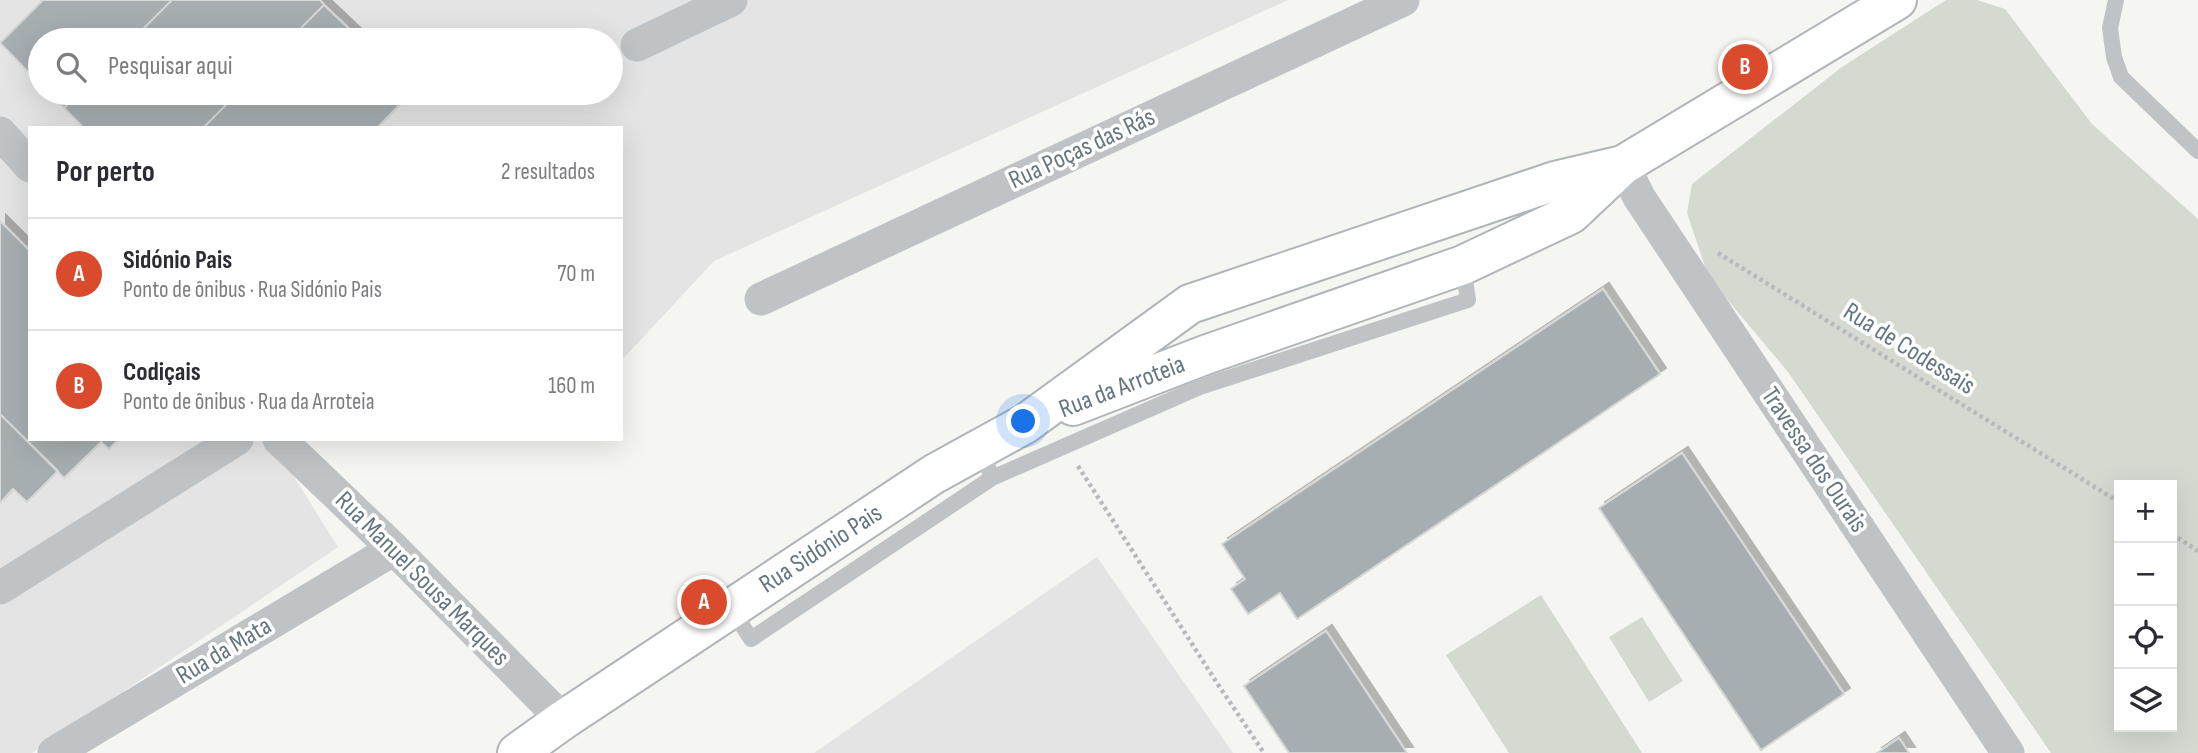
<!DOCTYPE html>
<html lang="pt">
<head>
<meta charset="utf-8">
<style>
	body { margin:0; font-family:"Sofia Sans Condensed",sans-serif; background:#f2f2f3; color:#2b2b33 }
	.controls { position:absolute; right:21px; bottom:21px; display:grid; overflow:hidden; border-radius:0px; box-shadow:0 7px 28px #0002 }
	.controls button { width:63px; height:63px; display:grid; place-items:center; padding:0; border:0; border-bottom:2px solid #e1e1e2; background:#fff; color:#2b2b33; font:35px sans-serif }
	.you { position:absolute; left:1024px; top:422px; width:24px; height:24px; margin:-18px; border:5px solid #fff; border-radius:50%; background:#1a73e8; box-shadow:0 0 0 10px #1a73e833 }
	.badge { display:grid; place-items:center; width:46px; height:46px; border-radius:50%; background:#da4b2e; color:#fff; font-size:23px; font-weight:700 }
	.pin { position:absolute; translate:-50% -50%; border:4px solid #fff; box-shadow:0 2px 7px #0006 }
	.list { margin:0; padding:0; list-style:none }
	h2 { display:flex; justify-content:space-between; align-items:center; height:91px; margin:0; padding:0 28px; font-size:30px }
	h2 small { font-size:23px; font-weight:400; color:#7c7c81 }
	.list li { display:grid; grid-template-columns:46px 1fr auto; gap:21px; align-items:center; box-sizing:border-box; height:112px; padding:0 28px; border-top:2px solid #e1e1e2 }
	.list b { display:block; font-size:26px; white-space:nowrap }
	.list p { margin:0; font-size:23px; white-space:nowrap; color:#7c7c81 }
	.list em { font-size:23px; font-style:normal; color:#7c7c81 }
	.icon { flex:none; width:38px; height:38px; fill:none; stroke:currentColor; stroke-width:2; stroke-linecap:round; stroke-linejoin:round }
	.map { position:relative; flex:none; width:2198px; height:753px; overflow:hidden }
	.search { position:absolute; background:#fff; box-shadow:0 7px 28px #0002; left:28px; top:28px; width:595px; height:77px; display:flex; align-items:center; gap:18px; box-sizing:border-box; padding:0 24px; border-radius:38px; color:#7c7c81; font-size:26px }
	.panel { position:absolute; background:#fff; box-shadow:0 7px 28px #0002; left:28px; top:126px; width:595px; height:315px; border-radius:0px }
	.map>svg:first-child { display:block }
	.built { fill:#e3e4e3; fill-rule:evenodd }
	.green { fill:#d5dad1; fill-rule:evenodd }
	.building { fill:#a6aeb2; stroke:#d7d7d5; stroke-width:2; filter:url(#shadow) }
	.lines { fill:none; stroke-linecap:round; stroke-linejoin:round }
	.secondary-casing { stroke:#afb5b9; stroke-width:42 }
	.path { stroke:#b7babc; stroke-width:4.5; stroke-dasharray:3.5 3.5; stroke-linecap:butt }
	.service { stroke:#bfc3c6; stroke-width:16 }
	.minor { stroke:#bfc3c6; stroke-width:33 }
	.secondary { stroke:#fff; stroke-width:38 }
	.labels { text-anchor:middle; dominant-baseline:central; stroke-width:7; stroke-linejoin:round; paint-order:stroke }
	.street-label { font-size:26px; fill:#667781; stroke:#fff }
</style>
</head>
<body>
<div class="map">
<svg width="2198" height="753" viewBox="0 0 2198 753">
	<defs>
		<filter id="shadow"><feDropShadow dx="6" dy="-6" stdDeviation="0" flood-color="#0004"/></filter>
	</defs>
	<rect width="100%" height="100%" fill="#f5f5f2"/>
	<!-- built -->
	<path class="built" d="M0,0h1288l-574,261 -93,100v-233h-591v311h240l68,108 -306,206h-32zM40,40h571v53h-571z
		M1097,557l136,196h-419z"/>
	<!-- green -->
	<path class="green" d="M1946,0h31l28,9 87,115 106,95v534h-147l-263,-381 -79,-94 -22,-65 5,-29 150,-117zM2119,485h53v242h-53z
		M1541,595l101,158h-133l-63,-98z
		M1642,617l41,64 -34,21 -40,-65z"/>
	<!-- building -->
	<path class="building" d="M43,0h129l-40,40h-92v44l-40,-41z
		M172,0h148l4,5 -35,35h-157z
		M324,5l37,35h-72z
		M49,93h30l-15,15z
		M79,93h159l-35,35h-119l-20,-20z
		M238,93h173l-34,35h-174z
		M0,221l30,30v188h89l-10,10 -8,-7 -37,36 -64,-64z
		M1603,289l57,85 -363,245 -17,-26 -32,21 -17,-25 14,-10 -23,-35z
		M0,414l58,57 -31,31 -14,-13 -13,14z
		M1682,453l162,241 -83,56 -162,-242z
		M1326,631l81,122h-118l-45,-67z
		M1899,738l10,15h-32z"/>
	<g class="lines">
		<defs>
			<path id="secondary" d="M1073,406l132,-51 258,-90 108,-51 52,-49 274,-165
				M517,753l46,-33 371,-246 91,-50 165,-120 365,-123 68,-16"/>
		</defs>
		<!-- secondary casing -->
		<use href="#secondary" class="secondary-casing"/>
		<!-- path -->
		<path class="path" d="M1718,253l401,249
			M1078,466l139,217 47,70
			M2172,534l26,17"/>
		<!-- service -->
		<path class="service" d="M2116,0l-6,28 4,29 7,20 77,74
			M992,478l208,-91 268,-87 -5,-34
			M731,608l20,31 241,-161 -11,-30"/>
		<!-- minor -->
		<path class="minor" d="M637,45l94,-45
			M0,133l30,33
			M1623,165l16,32 369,556
			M761,299l642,-299
			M279,439l115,110 169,171
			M0,588l237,-149
			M54,753l340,-204"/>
		<!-- secondary -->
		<use href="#secondary" class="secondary"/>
	</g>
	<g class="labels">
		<!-- street labels -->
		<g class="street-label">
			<text transform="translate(1082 149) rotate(-25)">Rua Poças das Rás</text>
			<text transform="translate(1909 349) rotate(32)">Rua de Codessais</text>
			<text transform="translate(1122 387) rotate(-21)">Rua da Arroteia</text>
			<text transform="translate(1814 460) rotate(56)">Travessa dos Ourais</text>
			<text transform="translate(821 549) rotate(-33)">Rua Sidónio Pais</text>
			<text transform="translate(422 579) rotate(45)">Rua Manuel Sousa Marques</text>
			<text transform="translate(224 651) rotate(-31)">Rua da Mata</text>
		</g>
	</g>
</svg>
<div class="controls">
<button>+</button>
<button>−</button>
<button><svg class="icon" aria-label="locate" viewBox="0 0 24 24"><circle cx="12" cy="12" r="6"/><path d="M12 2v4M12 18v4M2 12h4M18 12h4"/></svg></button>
<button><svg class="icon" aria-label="layers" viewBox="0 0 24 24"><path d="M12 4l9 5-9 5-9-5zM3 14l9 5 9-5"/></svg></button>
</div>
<div class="you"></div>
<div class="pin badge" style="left:704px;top:602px">A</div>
<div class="pin badge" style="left:1745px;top:67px">B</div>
<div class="search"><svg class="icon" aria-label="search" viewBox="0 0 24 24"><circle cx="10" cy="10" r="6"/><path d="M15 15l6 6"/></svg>Pesquisar aqui</div>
<section class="panel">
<h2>Por perto<small>2 resultados</small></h2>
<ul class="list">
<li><span class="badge">A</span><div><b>Sidónio Pais</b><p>Ponto de ônibus · Rua Sidónio Pais</p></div><em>70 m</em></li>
<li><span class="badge">B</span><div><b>Codiçais</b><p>Ponto de ônibus · Rua da Arroteia</p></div><em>160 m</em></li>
</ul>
</section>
</div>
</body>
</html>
